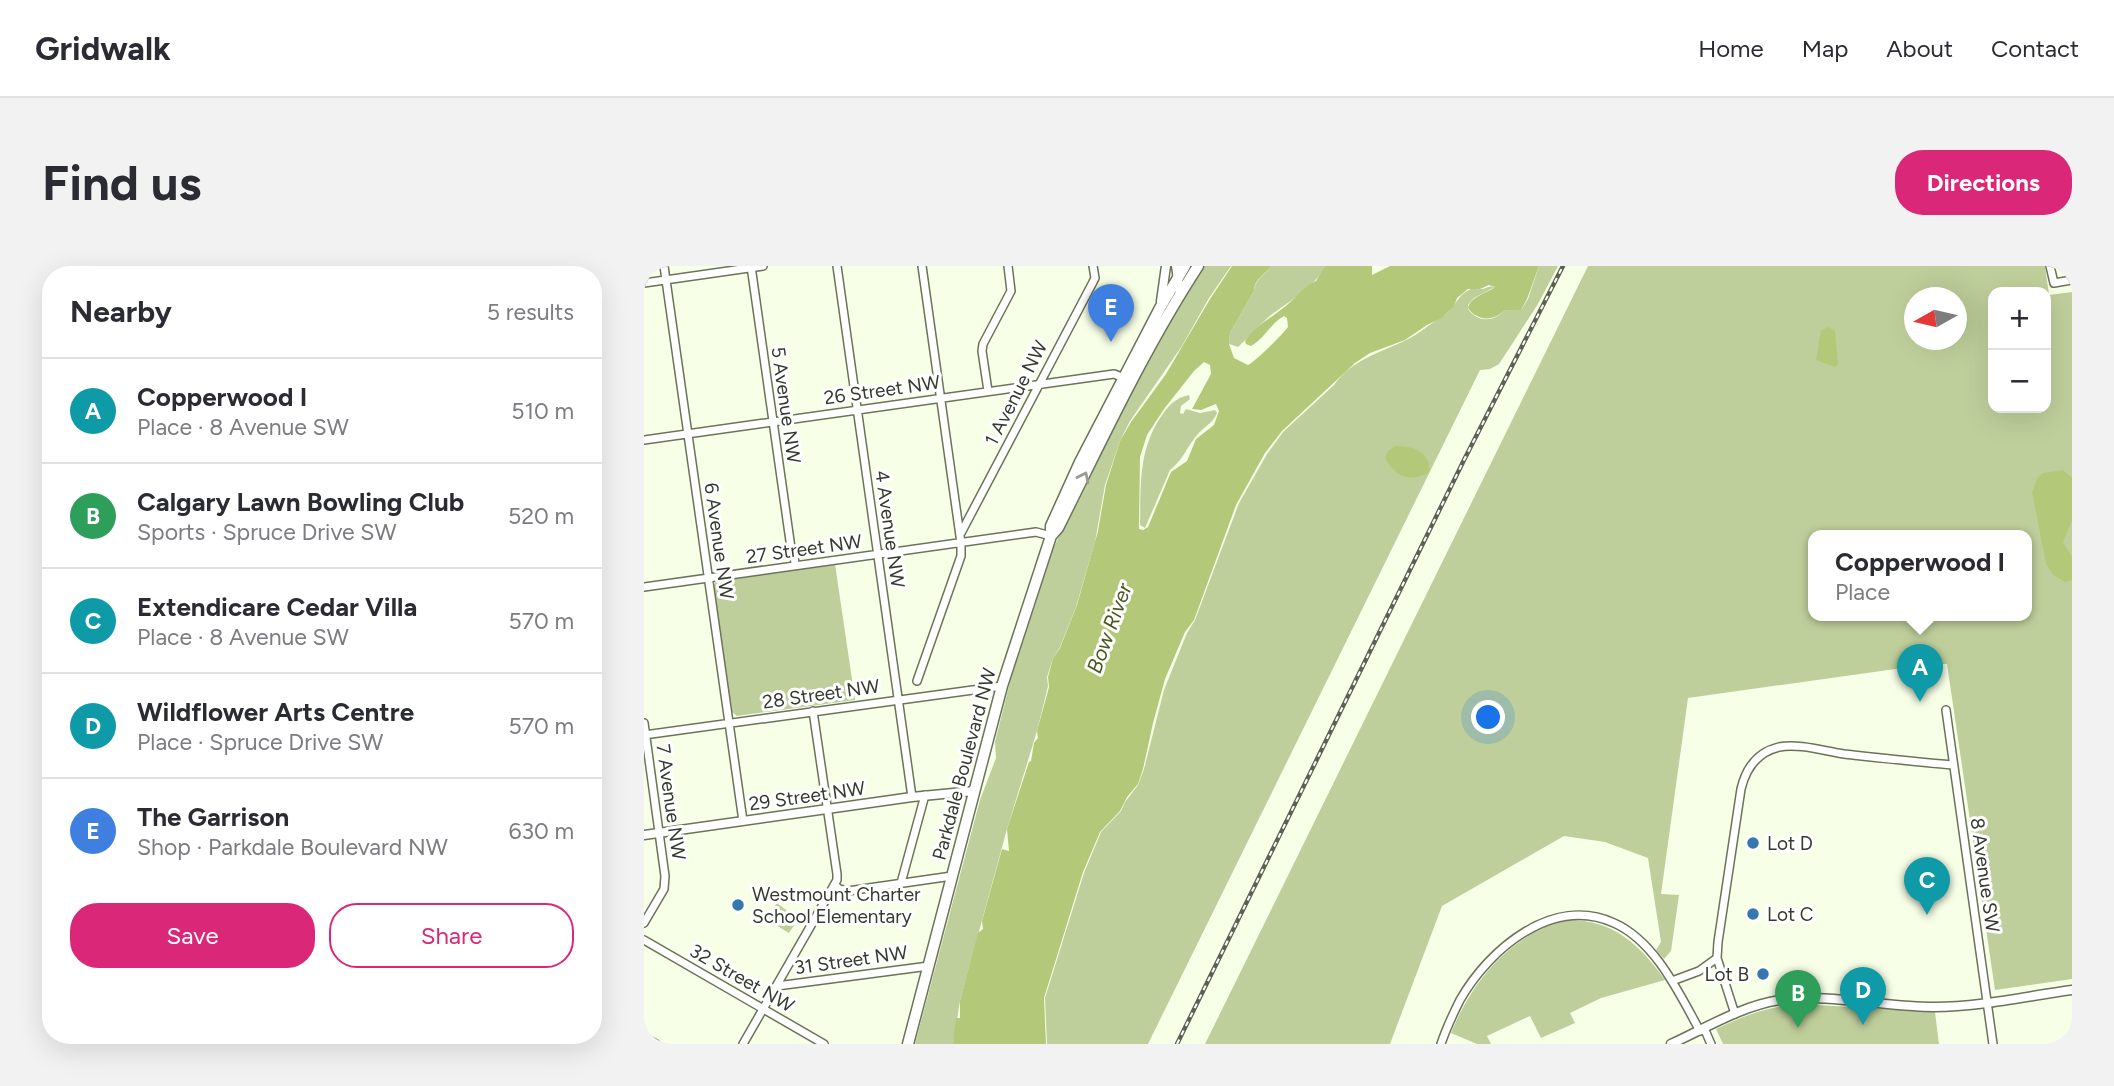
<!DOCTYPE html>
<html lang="en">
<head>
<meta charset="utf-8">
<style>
	body { margin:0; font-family:Figtree,sans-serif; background:#f2f2f3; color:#2b2b33 }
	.controls { position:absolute; right:21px; top:21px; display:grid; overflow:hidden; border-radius:14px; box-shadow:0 7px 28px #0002 }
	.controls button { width:63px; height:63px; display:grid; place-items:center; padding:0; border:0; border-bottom:2px solid #e1e1e2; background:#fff; color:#2b2b33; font:35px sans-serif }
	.compass { position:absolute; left:1260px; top:21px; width:63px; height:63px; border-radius:50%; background:#fff; box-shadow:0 7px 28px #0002; rotate:262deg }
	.you { position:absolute; left:845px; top:452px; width:24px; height:24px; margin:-18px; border:5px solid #fff; border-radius:50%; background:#1a73e8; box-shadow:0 0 0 10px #1a73e833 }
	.badge { display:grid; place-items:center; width:46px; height:46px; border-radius:50%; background:#db2777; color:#fff; font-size:23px; font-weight:700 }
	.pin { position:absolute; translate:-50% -58px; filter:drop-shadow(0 2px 4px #0008) }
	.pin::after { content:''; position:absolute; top:37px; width:24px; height:21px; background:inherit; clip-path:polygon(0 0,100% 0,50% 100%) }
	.popup { position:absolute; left:1164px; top:264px; width:224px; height:91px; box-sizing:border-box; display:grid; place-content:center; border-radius:14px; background:#fff; filter:drop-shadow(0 2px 5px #0005); font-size:23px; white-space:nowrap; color:#7c7c81 }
	.popup b { font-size:26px; color:#2b2b33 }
	.popup::after { content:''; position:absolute; left:50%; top:100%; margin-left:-14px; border:14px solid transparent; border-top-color:#fff }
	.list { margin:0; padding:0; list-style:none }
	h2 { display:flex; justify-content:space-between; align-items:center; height:91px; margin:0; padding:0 28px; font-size:30px }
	h2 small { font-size:23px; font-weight:400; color:#7c7c81 }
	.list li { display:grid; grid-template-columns:46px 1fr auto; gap:21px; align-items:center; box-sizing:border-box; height:105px; padding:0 28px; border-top:2px solid #e1e1e2 }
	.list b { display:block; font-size:26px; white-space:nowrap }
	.list p { margin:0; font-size:23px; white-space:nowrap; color:#7c7c81 }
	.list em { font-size:23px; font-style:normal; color:#7c7c81 }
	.actions { display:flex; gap:14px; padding:21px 28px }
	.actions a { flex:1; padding:16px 0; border:2px solid #db2777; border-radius:28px; text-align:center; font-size:24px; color:#db2777 }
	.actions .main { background:#db2777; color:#fff }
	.map { position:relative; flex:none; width:1428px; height:778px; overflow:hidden; border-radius:28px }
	header { display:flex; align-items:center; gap:42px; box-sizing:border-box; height:98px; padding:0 35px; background:#fff; border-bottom:2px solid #e1e1e2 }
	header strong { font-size:33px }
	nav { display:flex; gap:38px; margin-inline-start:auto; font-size:24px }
	.intro { display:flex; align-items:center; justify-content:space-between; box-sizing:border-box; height:168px; padding:0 42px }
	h1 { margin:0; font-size:49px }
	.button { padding:18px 32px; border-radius:28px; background:#db2777; color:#fff; font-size:24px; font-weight:700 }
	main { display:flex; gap:42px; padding:0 42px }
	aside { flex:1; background:#fff; border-radius:28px; box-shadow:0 7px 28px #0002 }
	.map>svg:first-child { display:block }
	.green { fill:#bfcf9b; fill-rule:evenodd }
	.water { fill:#b3c979; fill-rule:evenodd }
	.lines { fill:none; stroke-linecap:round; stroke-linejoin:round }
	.minor-casing { stroke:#6b735a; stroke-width:10 }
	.tertiary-casing { stroke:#6b735a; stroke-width:11 }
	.secondary-casing { stroke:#6b735a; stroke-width:13 }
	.minor { stroke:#fff; stroke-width:7 }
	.tertiary { stroke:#fff; stroke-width:8 }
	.secondary { stroke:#fff; stroke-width:10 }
	.rail-casing { stroke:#5c6152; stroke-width:4.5 }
	.rail { stroke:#fff; stroke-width:2; stroke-dasharray:5; stroke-linecap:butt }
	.oneway { stroke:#9a9c96 }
	.poi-dot { fill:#3478ad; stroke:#fff; stroke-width:2.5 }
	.labels { text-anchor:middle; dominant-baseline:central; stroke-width:6; stroke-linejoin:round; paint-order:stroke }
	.street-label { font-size:19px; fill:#363a2e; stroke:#fff }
	.poi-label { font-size:19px; fill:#363a2e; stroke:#fff; text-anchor:start }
	.water-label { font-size:21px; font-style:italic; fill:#4b5920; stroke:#fff }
</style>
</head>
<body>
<header>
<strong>Gridwalk</strong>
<nav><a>Home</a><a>Map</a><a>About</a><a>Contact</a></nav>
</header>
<div class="intro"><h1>Find us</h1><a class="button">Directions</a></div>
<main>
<aside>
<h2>Nearby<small>5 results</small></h2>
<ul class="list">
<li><span class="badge" style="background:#0f9aa8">A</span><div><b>Copperwood I</b><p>Place · 8 Avenue SW</p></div><em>510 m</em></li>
<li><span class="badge" style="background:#2e9e5b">B</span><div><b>Calgary Lawn Bowling Club</b><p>Sports · Spruce Drive SW</p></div><em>520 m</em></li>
<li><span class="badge" style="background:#0f9aa8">C</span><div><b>Extendicare Cedar Villa</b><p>Place · 8 Avenue SW</p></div><em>570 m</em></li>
<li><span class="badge" style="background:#0f9aa8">D</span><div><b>Wildflower Arts Centre</b><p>Place · Spruce Drive SW</p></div><em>570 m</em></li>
<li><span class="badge" style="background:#3f7fe0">E</span><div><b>The Garrison</b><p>Shop · Parkdale Boulevard NW</p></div><em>630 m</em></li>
</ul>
<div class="actions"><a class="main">Save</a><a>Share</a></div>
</aside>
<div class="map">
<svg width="1428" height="778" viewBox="0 0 1428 778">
	<rect width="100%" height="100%" fill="#f7ffe7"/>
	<!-- green -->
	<path class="green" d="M559,0h28l-22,32 -27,48 -52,75 -10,20 -15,44 -10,57 -19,65 -16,40 -7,11 -6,19 1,9 -11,45 -30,98 -47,172 -7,43h-38l65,-244 16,-42 -1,-16 15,-60 44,-135 15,-32 82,-161 28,-51z
		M627,0h54c-6,17 -39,38 -54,49 -12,10 -22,22 -33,32l-9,-3 1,-11 24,-42c0,-11 11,-16 17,-25z
		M895,0h19l-20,38 -39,60 -9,5 -10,1 -332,674h-101l-2,-46 39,-125 17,-41 20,-21 4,-9 13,-17 6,-16 20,-79 23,-57 8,-13 44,-117 28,-49 16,-22 51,-47c17,-24 42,-31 68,-43 13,-5 25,-16 37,-23 15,-8 17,-23 30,-29 10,-5 1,0 11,-1 7,0 8,-4 15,-2l-21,11 -6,7v4c10,14 26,13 37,1h16l7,-11z
		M944,0h457l4,29 23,-3v687l-77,11 -48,-326h-8l-1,-1 -250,35 -27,196 18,1 -8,56 -7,8 -8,-9 5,-8 -13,-84 -43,-16 -41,-6 -122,70 -52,138h-185zM1349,26h53v116h-53zM1270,32h42v42h-42zM1169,270h214v80h-214z
		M545,129l1,4 -9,7 -1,7 3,1 3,-5 14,4 15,-3 2,3c-4,10 -12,13 -19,21 -11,12 -14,25 -28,36l-25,58 -5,-3c1,-39 -2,-73 20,-107 9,-13 15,-20 29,-23z
		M191,298l20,136 -118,16 -5,-4 -18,-127 3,-5z
		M133,637l21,16 -9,14 -23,-14z
		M925,654c45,0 71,25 96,60l-64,18 -31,15 5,10 -34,15 -11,-22 -43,20 4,8h-14l-26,-11c21,-52 61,-101 118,-113z
		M1155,738l136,8 4,32h-216l-7,-15c30,-14 49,-22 83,-25z"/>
	<!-- water -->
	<path class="water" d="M588,0h39c-6,9 -17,13 -17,25l-24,42 -1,11 5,14 14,7c7,-3 34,-30 40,-38l-1,-9 -3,-2c-12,6 -19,22 -33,30l-5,-2 -1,-3c11,-16 28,-24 42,-36 10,-8 18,-20 29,-24l9,-15h47v9l18,-9h149l-12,33 -6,11h-16c-11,11 -27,12 -37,-2 3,-12 18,-14 27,-21l-6,-2 -9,4h-12l-11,9 -3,8 -12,12 -15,7 -22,15 -35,13 -15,10 -73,68 -17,22 -29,52 -42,115 -9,12 -20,47 -12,44 -10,46 -5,15 -11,13 -7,14 -20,21 -17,40 -39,126 2,46h-93l3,-26h4v-17l18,-68 5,-4 -1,-8 20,-72 7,2 -2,-22 22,-67 2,-1 3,-18 4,-5 -1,-7 12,-44 -1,-10 5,-19 7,-10 17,-43 21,-74 8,-46 14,-44 11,-19 35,-48 44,-75zM560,96l6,3 1,9 -19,35 9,1 15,-6 3,7 -5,14 -18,14 -9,22 -16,11 -23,55 -5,3 -4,-1 1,-72 7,-22 17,-26 30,-38z
		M1184,61l7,4 3,34 -3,2 -19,-7 5,-30z
		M751,180c17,0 33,4 35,24l-3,4c-20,8 -32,2 -42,-16l3,-7z
		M1419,204l9,8v43l-9,21 9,15v23l-7,2 -12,-7 -7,-11 -14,-72 6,-15 5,-4z"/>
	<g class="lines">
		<defs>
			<path id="minor" d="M20,0l79,555
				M107,0l40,282 3,5 1,12
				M193,0l75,531
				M1406,0l4,17 18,-3
				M0,17l119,-17
				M344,125l-6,-40 1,-7 28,-53 -3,-25
				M0,174l470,-66 10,4
				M317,267l131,-249 3,-6 -2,-12
				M0,321l392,-55 15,4
				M273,415l44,-125v-13l-39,-277
				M1302,444l47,334
				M0,457l21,153 -1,13 -20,34
				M0,469l358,-49
				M257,617l24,-88
				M191,619l4,4 9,2 104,-15
				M0,674l180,104
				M1028,715l27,-10 18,-13
				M133,720l152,-20
				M1091,748l-18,-56 1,-16 23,-153c5,-21 17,-37 38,-42 20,-4 45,4 65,7 37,4 73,8 109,11
				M1060,762l7,16
				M0,771l12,7
				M99,778l94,-164v-6l-24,-163
				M797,778c5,-15 12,-30 19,-44 29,-51 93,-105 154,-77 41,18 65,70 86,108"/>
			<path id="tertiary" d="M532,0l4,27
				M517,35l5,-35
				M0,569l268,-38 62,-6
				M1027,778c35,-16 70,-38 109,-44 46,-7 106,7 154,7 46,0 93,-11 138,-17"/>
			<path id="secondary" d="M407,270l7,-8c44,-88 86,-179 140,-262
				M264,778l94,-358 49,-150v-10l29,-64 80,-154 25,-42"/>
		</defs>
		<!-- minor casing -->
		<use href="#minor" class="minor-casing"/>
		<!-- tertiary casing -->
		<use href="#tertiary" class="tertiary-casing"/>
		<!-- secondary casing -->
		<use href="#secondary" class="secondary-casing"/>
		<!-- minor -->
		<use href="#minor" class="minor"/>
		<!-- tertiary -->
		<use href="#tertiary" class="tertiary"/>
		<!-- secondary -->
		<use href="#secondary" class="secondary"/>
		<defs>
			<path id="rail" d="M533,778l287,-584 99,-194"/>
		</defs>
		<!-- rail casing -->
		<use href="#rail" class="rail-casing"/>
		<!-- rail -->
		<use href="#rail" class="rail"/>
	</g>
	<!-- one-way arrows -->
	<defs><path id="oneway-chevron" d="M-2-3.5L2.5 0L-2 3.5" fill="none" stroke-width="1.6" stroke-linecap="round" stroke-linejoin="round" transform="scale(1.75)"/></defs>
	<use class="oneway" href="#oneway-chevron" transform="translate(440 211) rotate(-64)"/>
	<!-- markers -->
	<g class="poi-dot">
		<circle cx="1109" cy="577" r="7"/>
		<circle cx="94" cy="639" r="7"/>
		<circle cx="1109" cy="648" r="7"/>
		<circle cx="1119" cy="708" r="7"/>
	</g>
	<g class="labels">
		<!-- street labels -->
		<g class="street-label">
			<text transform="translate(238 124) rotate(-8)">26 Street NW</text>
			<text transform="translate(372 127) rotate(-63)">1 Avenue NW</text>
			<text transform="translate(142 139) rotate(82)">5 Avenue NW</text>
			<text transform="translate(246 263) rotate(82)">4 Avenue NW</text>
			<text transform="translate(75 275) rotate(82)">6 Avenue NW</text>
			<text transform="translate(160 283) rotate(-8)">27 Street NW</text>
			<text transform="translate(177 428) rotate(-8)">28 Street NW</text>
			<text transform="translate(320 498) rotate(-75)">Parkdale Boulevard NW</text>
			<text transform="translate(163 530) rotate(-8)">29 Street NW</text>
			<text transform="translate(27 536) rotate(82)">7 Avenue NW</text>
			<text transform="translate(1341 609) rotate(82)">8 Avenue SW</text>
			<text transform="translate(207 694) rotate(-8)">31 Street NW</text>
			<text transform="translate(98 712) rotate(30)">32 Street NW</text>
		</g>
		<!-- poi labels -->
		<g class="poi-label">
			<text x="1123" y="577">Lot D</text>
			<text x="108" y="628">Westmount Charter<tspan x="108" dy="22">School Elementary</tspan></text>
			<text x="1123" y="648">Lot C</text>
			<text x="1105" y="708" text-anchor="end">Lot B</text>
		</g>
		<!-- water labels -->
		<g class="water-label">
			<text transform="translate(465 362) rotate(-70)">Bow River</text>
		</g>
	</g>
</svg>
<div class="controls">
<button>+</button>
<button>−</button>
</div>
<svg class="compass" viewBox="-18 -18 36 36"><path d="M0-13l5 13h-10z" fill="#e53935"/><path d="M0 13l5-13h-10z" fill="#7c7c81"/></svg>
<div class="you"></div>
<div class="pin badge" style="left:1276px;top:436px;background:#0f9aa8">A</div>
<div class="popup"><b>Copperwood I</b>Place</div>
<div class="pin badge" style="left:1154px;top:762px;background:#2e9e5b">B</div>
<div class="pin badge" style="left:1283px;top:649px;background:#0f9aa8">C</div>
<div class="pin badge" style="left:1219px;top:759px;background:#0f9aa8">D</div>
<div class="pin badge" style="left:467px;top:76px;background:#3f7fe0">E</div>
</div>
</main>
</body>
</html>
